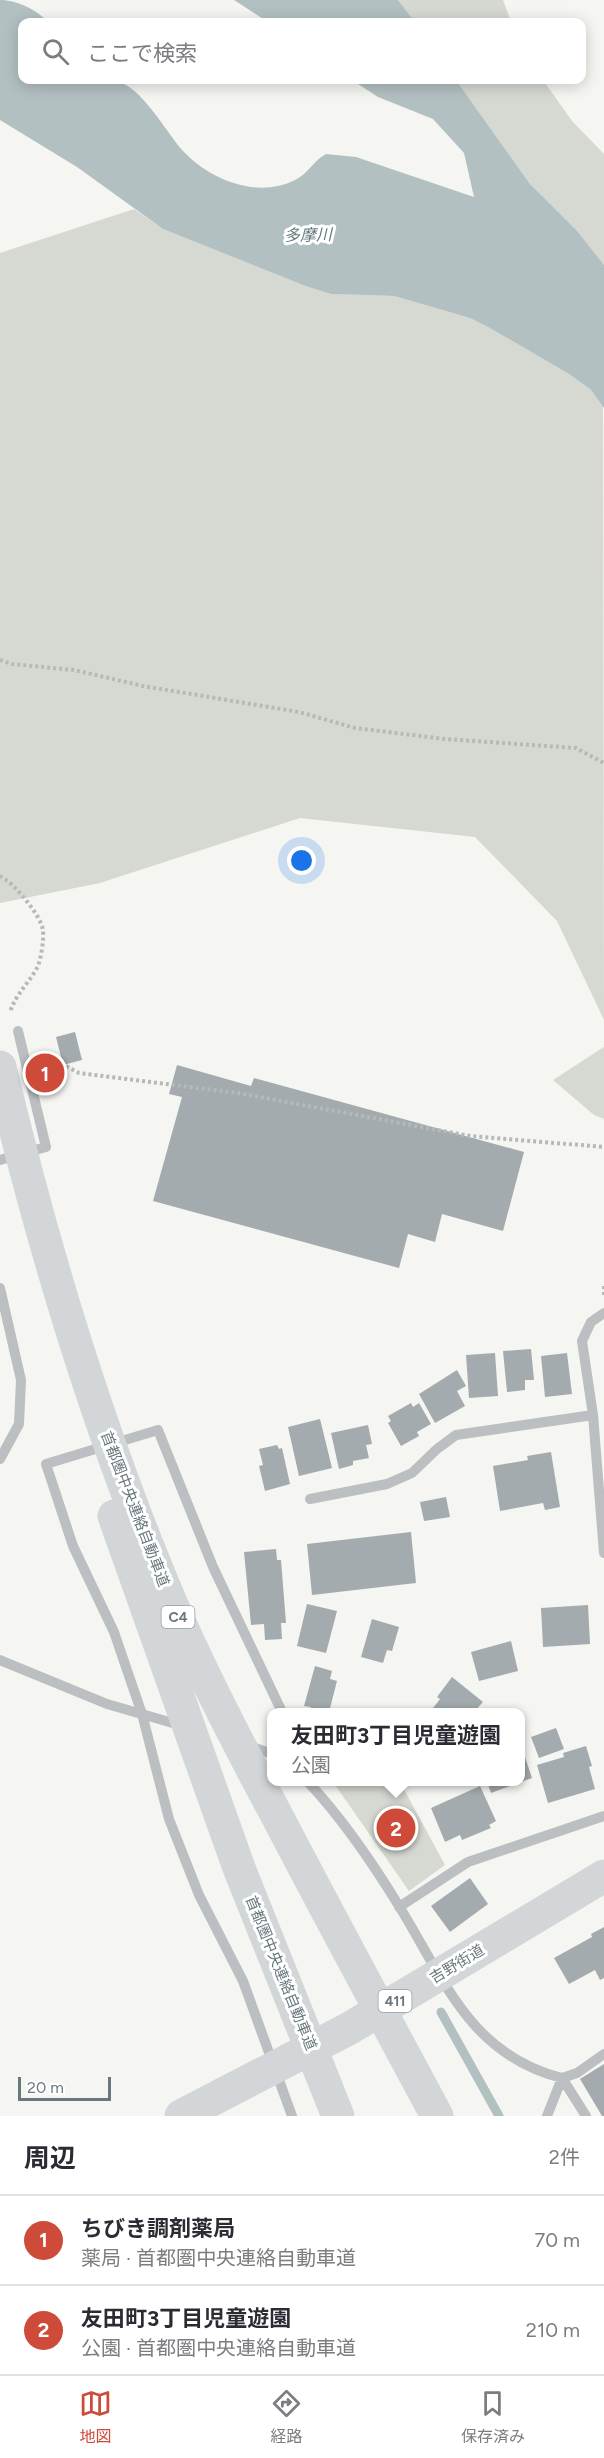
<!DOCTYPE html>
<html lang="ja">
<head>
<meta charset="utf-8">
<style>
	body { margin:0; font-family:Figtree,"Noto Sans JP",sans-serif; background:#f2f2f3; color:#2b2b33 }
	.scale { position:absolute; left:18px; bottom:15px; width:93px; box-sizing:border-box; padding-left:6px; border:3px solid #68787f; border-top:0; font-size:16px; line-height:21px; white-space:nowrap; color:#68787f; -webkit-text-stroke:4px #fff; paint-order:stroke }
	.you { position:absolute; left:302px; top:861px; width:21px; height:21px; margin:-15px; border:4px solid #fff; border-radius:50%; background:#1a73e8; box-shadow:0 0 0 9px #1a73e833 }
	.badge { display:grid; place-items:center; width:39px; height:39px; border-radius:50%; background:#ce4a39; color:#fff; font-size:20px; font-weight:700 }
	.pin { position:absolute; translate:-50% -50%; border:3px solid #fff; box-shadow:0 2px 6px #0006 }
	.popup { position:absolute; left:267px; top:1708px; width:258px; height:78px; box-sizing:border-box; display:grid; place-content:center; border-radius:12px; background:#fff; filter:drop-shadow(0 2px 4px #0005); font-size:20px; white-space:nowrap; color:#7c7c81 }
	.popup b { font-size:22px; color:#2b2b33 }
	.popup::after { content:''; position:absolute; left:50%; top:100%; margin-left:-12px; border:12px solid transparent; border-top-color:#fff }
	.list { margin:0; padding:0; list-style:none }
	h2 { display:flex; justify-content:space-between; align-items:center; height:78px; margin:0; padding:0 24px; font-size:26px }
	h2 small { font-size:20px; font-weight:400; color:#7c7c81 }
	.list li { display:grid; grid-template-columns:39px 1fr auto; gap:18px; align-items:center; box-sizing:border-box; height:90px; padding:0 24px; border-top:2px solid #e1e1e2 }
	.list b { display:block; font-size:22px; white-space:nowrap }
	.list p { margin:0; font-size:20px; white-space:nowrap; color:#7c7c81 }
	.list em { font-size:20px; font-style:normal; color:#7c7c81 }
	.icon { flex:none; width:33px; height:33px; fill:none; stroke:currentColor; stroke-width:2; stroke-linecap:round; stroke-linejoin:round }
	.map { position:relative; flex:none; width:604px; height:2116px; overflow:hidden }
	.search { position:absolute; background:#fff; box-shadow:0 3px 15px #0003; left:18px; right:18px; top:18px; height:66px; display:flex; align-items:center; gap:15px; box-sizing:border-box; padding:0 21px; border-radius:12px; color:#7c7c81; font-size:22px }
	.sheet { height:258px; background:#fff }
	nav { display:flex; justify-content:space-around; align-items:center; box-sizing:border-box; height:84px; border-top:2px solid #e1e1e2; background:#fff; font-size:16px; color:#7c7c81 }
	nav a { display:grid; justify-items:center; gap:3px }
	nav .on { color:#ce4a39 }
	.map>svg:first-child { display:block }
	.green { fill:#d5d9d2 }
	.water { fill:#b3c0c2 }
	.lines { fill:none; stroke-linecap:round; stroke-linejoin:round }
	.stream { stroke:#b3c0c2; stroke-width:9 }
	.building { fill:#a3abae }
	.path { stroke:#b5b9ba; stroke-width:4; stroke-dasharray:3 3; stroke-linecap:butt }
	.minor { stroke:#bbbfc2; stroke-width:10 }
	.highway { stroke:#d2d6d9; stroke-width:33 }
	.labels { text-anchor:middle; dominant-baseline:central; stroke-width:6; stroke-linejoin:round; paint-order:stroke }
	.shield { fill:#fff; stroke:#95a0a5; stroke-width:1.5 }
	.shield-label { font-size:14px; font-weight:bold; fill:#68787f }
	.street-label { font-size:15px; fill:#68787f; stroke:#fff }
	.water-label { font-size:16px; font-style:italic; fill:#63787c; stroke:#fff }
</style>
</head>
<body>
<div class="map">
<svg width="604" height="2116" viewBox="0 0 604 2116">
	<rect width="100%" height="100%" fill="#f5f5f2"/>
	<!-- green -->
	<path class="green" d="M398,0h105l8,22h-96z
		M456,80h87l29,41 32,33v111l-74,-81z
		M134,209l29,20 145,58 23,7 63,2 76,22 18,9 81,47 22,16 12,16 1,614 -47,-99 -82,-84 -175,-19 -200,65 -100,20v-650z
		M604,1047v72l-10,-4 -41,-35z
		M333,1782h67l45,83 -36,26z"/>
	<!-- water -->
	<path class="water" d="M0,0c17,0 37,10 48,22h-26v58c22,0 43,0 65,0 8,0 19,-2 27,0 28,6 51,51 69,71 27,29 75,48 112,29 14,-7 18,-19 31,-26l30,3 118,40 -10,-44 -31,-34 -55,-22 -26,-17h104l74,104 47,47 27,34v143l-13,-18 -22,-16 -81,-47 -18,-9 -76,-22 -63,-2 -23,-7 -145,-58 -86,-62 -77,-47z
		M234,0h164l17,22h-147z"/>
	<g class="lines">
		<!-- stream -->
		<path class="stream" d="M441,2012l58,104"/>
	</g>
	<!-- building -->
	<path class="building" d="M75,1032l7,28 -19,5 -7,-28z
		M177,1065l74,21 3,-8 270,74 -21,79 -61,-17 -7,28 -27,-8 -9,34 -246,-67 29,-104 -13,-3z
		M531,1349l3,31h-9v10l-18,2 -4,-41z
		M495,1353l3,43 -29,2 -3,-43z
		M567,1353l5,41 -27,3 -4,-41z
		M457,1370l9,16 -9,5 8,15 -30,17 -16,-29z
		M411,1403l2,4 6,-4 12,21 -14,8 2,4 -18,10 -13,-23 3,-2 -3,-5z
		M320,1419l12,49 -33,8 -11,-49z
		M368,1425l4,19 -6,1 3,13 -16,3v4l-14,4 -8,-36z
		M277,1445l2,4 3,-1 8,36 -25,7 -6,-25 4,-1 -4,-16z
		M551,1452l9,55 -15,3 -2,-7 -43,8 -7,-45 35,-6 -1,-4z
		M446,1497l4,20 -26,4 -4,-19z
		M411,1532l5,51 -104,12 -5,-51z
		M276,1549l1,11h4l5,63h-5l1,16 -17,1 -1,-16 -13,1 -7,-73z
		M307,1604l30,7 -11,42 -29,-7z
		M588,1605l2,39 -47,3 -2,-39z
		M372,1619l27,8 -7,24 -5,-1 -4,13 -22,-6z
		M511,1641l7,30 -39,10 -8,-29z
		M315,1666l17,5 -2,8 7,2 -8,31 -19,-1 1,-4 -7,-1z
		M452,1677l31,25 -9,10h-50l3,-3 3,3 10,-13 -3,-2z
		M556,1728l8,21 -25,9 -8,-21z
		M521,1745l11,33 -41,15 -4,-11h33z
		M586,1746l6,20 -3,1 6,22 -47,14 -11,-38 27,-8 -1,-4z
		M480,1786l16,35 -7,4 2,3 -29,12 -2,-5 -15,7 -14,-34z
		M470,1878l18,26 -38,28 -19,-26z
		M604,1927v51l-4,2 -5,-10 -26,14 -15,-26 38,-21 -1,-3z
		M604,2064v52h-2l-22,-37z"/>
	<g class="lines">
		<!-- path -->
		<path class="path" d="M0,660l12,4 62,6 69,16 156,26 56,16 90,11 131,9 28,15
			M0,876c13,6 42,40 43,55 1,9 -2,29 -6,37 -9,16 -21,26 -27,44
			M45,1055l34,18 159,20 232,43 134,11
			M604,1295v-10"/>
		<!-- minor -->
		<path class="minor" d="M0,1160l46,-13 -28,-116
			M0,1288l21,92 -2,44 -19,35
			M604,1313l-13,9 -9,19 11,74 11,138
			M310,1499l77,-15 25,-11 25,-24 19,-14 137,-20
			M0,1660l107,44 76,22
			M282,1712l-69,-145 -55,-137 -112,34 27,82 41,86 28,82 27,105 30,76 44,86 49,135
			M247,1745l25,9
			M308,1782c35,37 64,80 91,124 45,73 71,149 163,172l24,38
			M399,1907l69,-45 136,-46
			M547,2116l15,-38 15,-5 27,-19"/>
		<!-- highway -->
		<path class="highway" d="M0,1067c42,177 94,351 164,519 32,77 71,152 111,226 53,102 108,203 162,304
			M114,1516l125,352 99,248
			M181,2116l169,-88 254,-152"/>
	</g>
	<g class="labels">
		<!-- shield labels -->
		<g class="shield">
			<rect x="161.5" y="1606" width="33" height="22" rx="4.5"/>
			<rect x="378.5" y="1990" width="33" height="22" rx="4.5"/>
		</g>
		<g class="shield-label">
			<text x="178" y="1617">C4</text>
			<text x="395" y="2001">411</text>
		</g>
		<!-- street labels -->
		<g class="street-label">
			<text transform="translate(135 1509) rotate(69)">首都圏中央連絡自動車道</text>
			<text transform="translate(457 1964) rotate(-31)">吉野街道</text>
			<text transform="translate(281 1973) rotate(68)">首都圏中央連絡自動車道</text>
		</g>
		<!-- water labels -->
		<g class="water-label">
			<text transform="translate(308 235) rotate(-1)">多摩川</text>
		</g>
	</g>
</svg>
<div class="scale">20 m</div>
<div class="you"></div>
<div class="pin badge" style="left:45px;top:1073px">1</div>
<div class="pin badge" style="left:396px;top:1828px">2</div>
<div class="popup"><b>友田町3丁目児童遊園</b>公園</div>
<div class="search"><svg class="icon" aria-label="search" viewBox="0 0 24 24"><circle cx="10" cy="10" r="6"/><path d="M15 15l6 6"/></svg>ここで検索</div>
</div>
<section class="sheet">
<h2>周辺<small>2件</small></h2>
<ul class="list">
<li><span class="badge">1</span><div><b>ちびき調剤薬局</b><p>薬局 · 首都圏中央連絡自動車道</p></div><em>70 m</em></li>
<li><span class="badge">2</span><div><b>友田町3丁目児童遊園</b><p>公園 · 首都圏中央連絡自動車道</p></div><em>210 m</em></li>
</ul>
</section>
<nav>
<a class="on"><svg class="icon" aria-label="map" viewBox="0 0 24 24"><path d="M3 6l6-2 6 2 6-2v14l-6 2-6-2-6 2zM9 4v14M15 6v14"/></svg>地図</a>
<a><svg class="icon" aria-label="directions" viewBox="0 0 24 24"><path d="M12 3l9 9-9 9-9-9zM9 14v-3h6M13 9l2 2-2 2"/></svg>経路</a>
<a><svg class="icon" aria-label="saved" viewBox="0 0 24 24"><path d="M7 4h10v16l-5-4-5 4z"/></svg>保存済み</a>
</nav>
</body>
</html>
